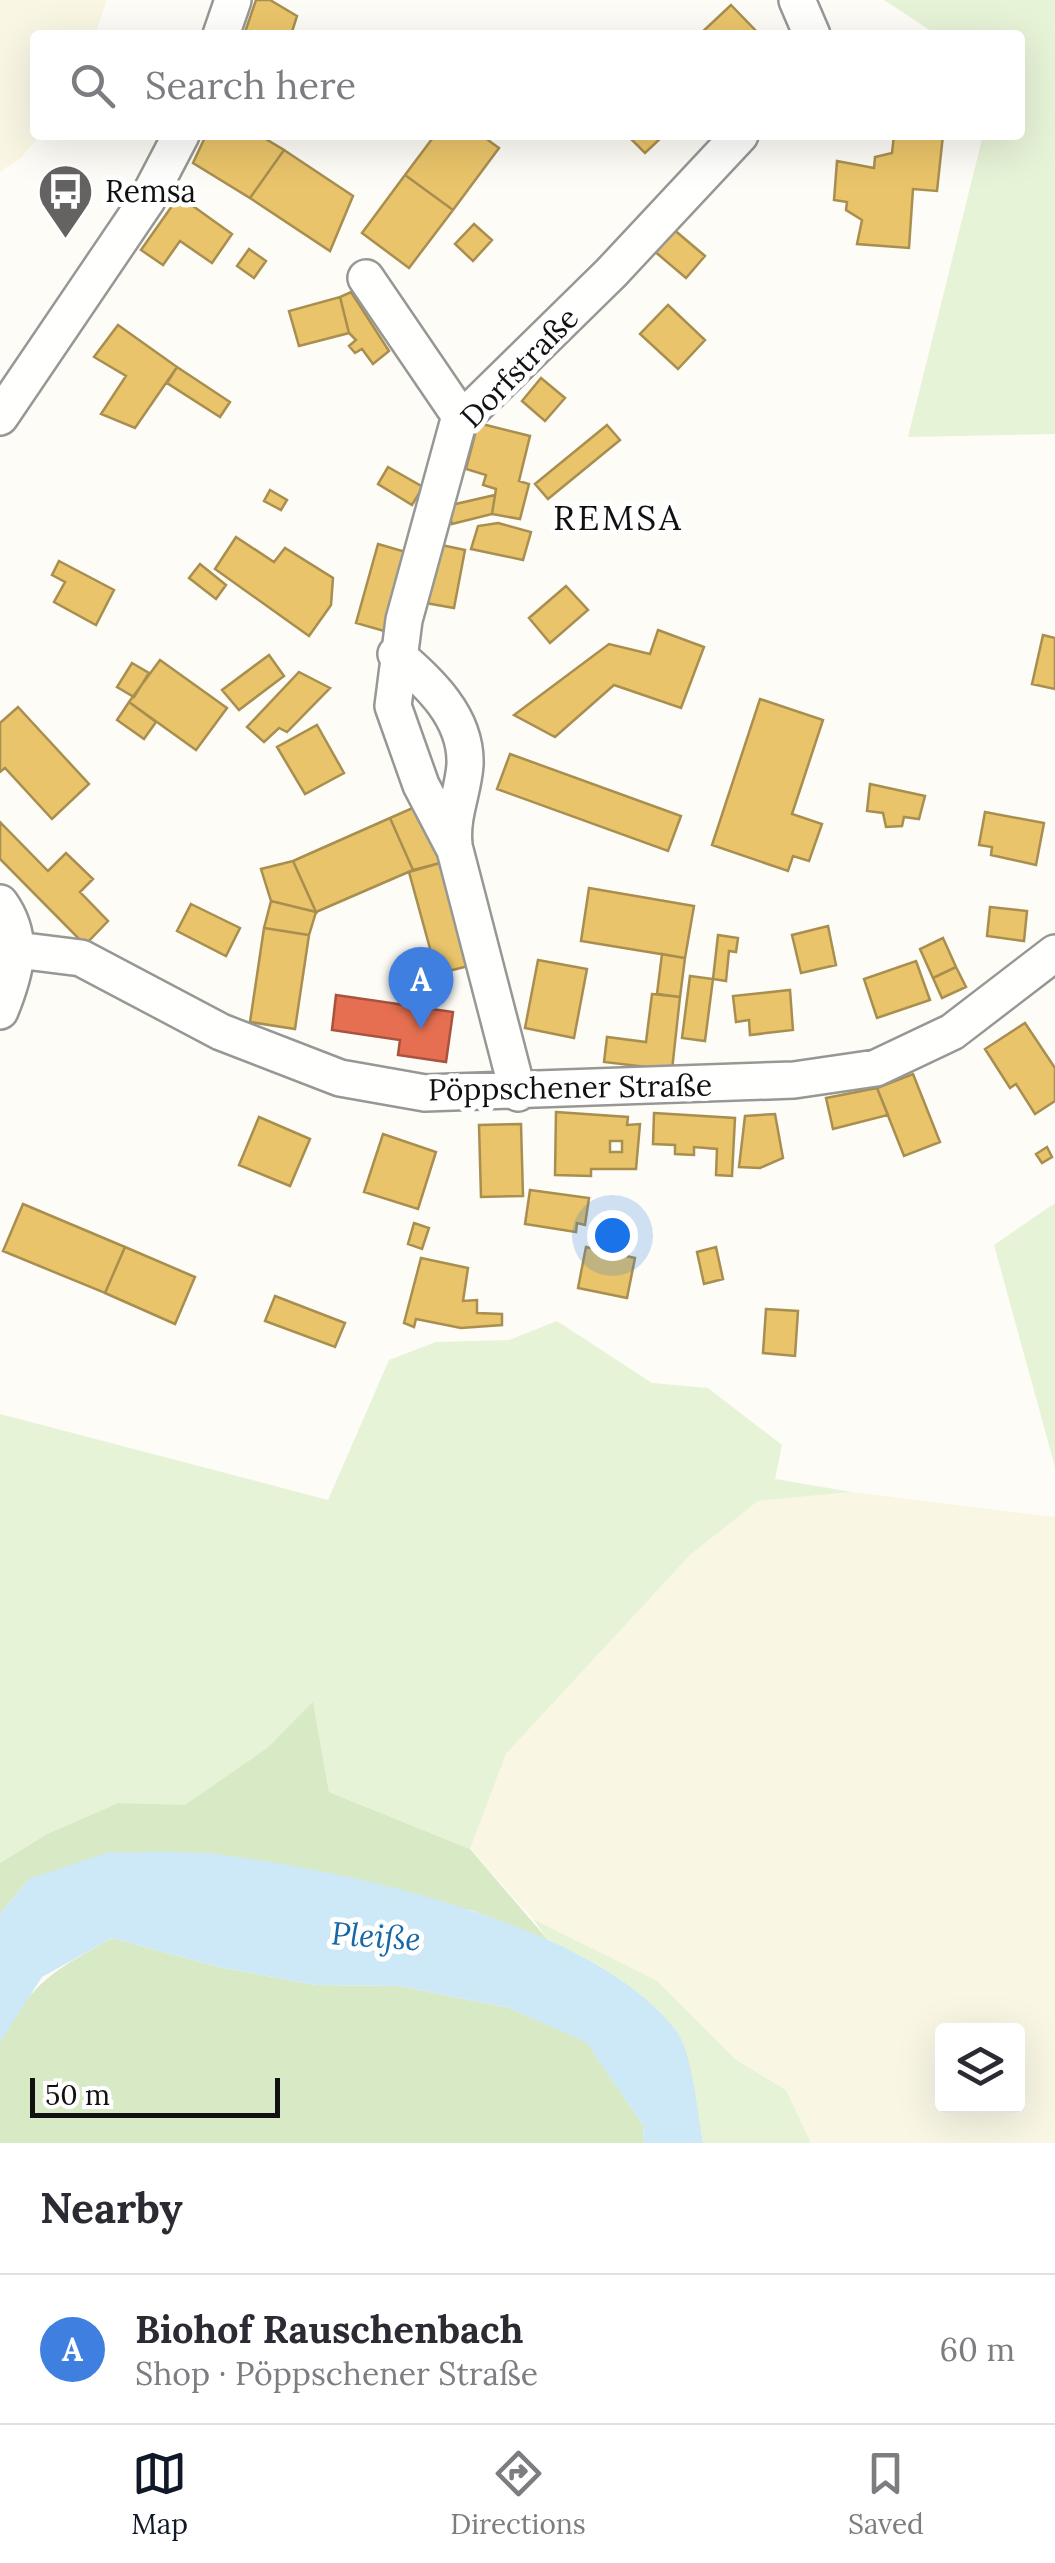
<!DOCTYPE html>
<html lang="en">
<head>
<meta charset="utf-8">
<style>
	body { margin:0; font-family:Lora,serif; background:#f2f2f3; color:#2b2b33 }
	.controls { position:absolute; right:30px; bottom:30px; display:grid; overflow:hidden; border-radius:10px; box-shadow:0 10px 40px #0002 }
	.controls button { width:90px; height:90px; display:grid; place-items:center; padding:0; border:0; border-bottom:2px solid #e1e1e2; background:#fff; color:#2b2b33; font:50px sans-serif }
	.scale { position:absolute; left:30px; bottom:25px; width:250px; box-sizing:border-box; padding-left:10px; border:5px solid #111; border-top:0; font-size:28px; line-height:35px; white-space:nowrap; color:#111; -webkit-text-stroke:8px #fff; paint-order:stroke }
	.you { position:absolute; left:612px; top:1235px; width:35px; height:35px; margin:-25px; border:8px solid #fff; border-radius:50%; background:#1a73e8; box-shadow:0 0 0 15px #1a73e833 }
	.badge { display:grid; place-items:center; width:65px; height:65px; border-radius:50%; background:#111827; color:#fff; font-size:32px; font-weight:700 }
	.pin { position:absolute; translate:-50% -82px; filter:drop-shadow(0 2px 5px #0008) }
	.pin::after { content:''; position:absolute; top:52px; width:35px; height:30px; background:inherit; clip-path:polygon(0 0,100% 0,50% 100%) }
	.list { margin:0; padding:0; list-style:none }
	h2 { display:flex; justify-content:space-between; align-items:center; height:130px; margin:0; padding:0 40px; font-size:42px }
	h2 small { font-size:32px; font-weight:400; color:#7c7c81 }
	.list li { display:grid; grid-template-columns:65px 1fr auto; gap:30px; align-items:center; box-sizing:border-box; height:150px; padding:0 40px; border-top:2px solid #e1e1e2 }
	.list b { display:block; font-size:38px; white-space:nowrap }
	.list p { margin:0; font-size:32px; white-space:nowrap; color:#7c7c81 }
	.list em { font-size:32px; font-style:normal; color:#7c7c81 }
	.icon { flex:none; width:55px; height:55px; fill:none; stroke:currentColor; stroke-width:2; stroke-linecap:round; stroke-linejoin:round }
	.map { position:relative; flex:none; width:1055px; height:2143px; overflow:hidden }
	.search { position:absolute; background:#fff; box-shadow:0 10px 40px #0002; left:30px; right:30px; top:30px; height:110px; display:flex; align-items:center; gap:25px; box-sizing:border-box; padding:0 35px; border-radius:10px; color:#7c7c81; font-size:38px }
	.sheet { height:280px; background:#fff }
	nav { display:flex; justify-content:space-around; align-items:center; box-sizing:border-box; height:140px; border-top:2px solid #e1e1e2; background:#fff; font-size:28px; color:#7c7c81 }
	nav a { display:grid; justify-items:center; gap:5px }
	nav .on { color:#111827 }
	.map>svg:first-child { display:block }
	.farmland { fill:#f9f7e4; fill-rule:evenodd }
	.green { fill:#e7f3d7 }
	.forest { fill:#d8eac5 }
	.water { fill:#cde8f7 }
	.homes { fill:#e9c46a; stroke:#a88e4f; stroke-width:2.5; fill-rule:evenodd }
	.shops { fill:#e76f51; stroke:#a7533e; stroke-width:2.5 }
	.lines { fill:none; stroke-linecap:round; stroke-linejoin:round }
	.minor-casing { stroke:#979795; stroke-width:40 }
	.minor { stroke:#fffffe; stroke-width:35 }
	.labels { text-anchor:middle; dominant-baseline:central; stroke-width:10; stroke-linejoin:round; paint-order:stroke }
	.poi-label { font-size:30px; fill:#111; stroke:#fff; text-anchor:start }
	.street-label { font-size:30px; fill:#111; stroke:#fff }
	.water-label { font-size:32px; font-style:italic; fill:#1768a6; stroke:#fff }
	.quarter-label { font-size:35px; letter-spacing:2.5px; fill:#111; stroke:#fff }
</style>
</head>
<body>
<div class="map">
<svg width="1055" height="2143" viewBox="0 0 1055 2143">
	<rect width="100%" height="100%" fill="#fdfcf7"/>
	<!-- farmland -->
	<path class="farmland" d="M0,0h107l-12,35h-60v100h5l-19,23 -21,14z
		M852,1492l203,25v626h-244l-25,-53 -51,-31 -79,-79 -123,-61 -63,-70 36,-95 184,-199 68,-54zM942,2030h76v76h-76z"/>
	<!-- green -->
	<path class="green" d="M884,0h171v434l-147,3 75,-302h37v-100h-83z
		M1055,1203v264l-61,-222z
		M557,1321l95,62 56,5 74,57 -7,34 77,13 -94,9 -68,54 -184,199 -36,95 -141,-57 -16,-89 -46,45 -82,58 -67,-3 -71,31 -47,29v-449l328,86 61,-140 47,-18 73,-2z
		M533,1919l123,61 79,79 51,31 25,53h-108l-10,-49 -72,-114 -73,-40z"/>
	<!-- forest -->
	<path class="forest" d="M313,1702l16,90 141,57 78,91 -77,-30 -442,-31 -29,35v-51l47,-29 71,-31 67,2 82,-57z
		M112,1938l107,29 97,18 83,1 110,22 77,33 57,84 1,18h-644v-101c34,-62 52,-70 112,-104z"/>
	<!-- water -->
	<path class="water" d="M109,1852c40,1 83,-2 122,4 126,17 367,70 446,176 15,20 21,84 26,111h-59l-1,-18 -57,-83 -77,-34 -110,-22 -83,-1 -97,-18 -107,-29 -70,39 -42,65v-128l29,-35z"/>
	<!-- homes -->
	<path class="homes" d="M256,0h14l27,16 -6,19h-47z
		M731,5l29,30h-61z
		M206,135h53l25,15 -34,48 -57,-35z
		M435,135h46l18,13 -46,62 -48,-35z
		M627,135h37l-19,18z
		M894,135h49l-6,56 -24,-2 -4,59 -52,-4 5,-24 -16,-10 1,-8 -13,-2 3,-39 37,7 1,-11 17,-4z
		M284,150l69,46 -23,55 -80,-53z
		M405,175l48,35 -44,58 -47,-35z
		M179,196l53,38 -20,29 -32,-22 -17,24 -22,-15z
		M474,224l18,16 -19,21 -18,-17z
		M672,228l33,28 -19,22 -33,-28z
		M249,249l17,12 -12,17 -17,-12z
		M351,292l38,59 -16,13 -11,-15 -7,4 -6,-7 7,-6 -7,-7 -9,-36z
		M340,297l9,36 -50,13 -10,-35z
		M668,305l37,35 -27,29 -38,-35z
		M118,325l59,42 -42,61 -34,-14 25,-38 -32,-19z
		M177,367l53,35 -10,15 -53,-34z
		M541,378l24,20 -20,23 -23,-20z
		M478,423l52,13 -11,45 10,3 -9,35 -28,-5 4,-25 -13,-4 3,-10 -20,-6z
		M607,425l13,15 -72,59 -13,-15z
		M388,467l35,20 -11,18 -34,-21z
		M270,490l17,10 -6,10 -17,-9z
		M495,495l-3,19 -40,10 -5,-18z
		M498,523l33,9 -8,28 -52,-11 7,-23z
		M236,537l38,25 11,-14 48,30 -2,27 -22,31 -94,-67z
		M432,543l33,7 -11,58 -34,-6z
		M378,544l28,8 -22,79 -28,-8z
		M59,561l55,29 -18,35 -42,-23 11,-20 -13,-7z
		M200,564l26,21 -10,14 -27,-21z
		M566,586l22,24 -38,33 -21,-25z
		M658,630l46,17 -23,61 -67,-23 -59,52 -41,-22 95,-71 41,10z
		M1043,635l12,3v51l-23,-5z
		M269,655l15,21 -45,34 -17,-20z
		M160,660l67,48 -31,42 -67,-48z
		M132,663l17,10 -15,24 -17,-10z
		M299,672l31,16 -43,44 -8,-4 -15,14 -17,-15z
		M760,699l63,21 -31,94 30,10 -13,37 -16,-5 -5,15 -76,-26z
		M129,702l27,20 -12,17 -27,-19z
		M18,707l71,77 -37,35 -47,-51 -5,4v-49z
		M317,725l27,48 -39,21 -28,-47z
		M510,754l171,62 -13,35 -171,-62z
		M870,784l55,12 -6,23 -15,-2 -2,9 -16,1 -3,-14 -16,-2z
		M424,803l16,60 -27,7 -23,-52z
		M985,812l59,11 -8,42 -45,-10 1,-8 -13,-2z
		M390,818l23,52 -97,42 -23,-51z
		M0,822l48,49 18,-18 27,26 -13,13 28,29 -23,24 -85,-86z
		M293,861l23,51 -45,-11 -10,-32z
		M440,863l28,103 -31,8 -28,-102z
		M589,888l105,18 -9,52 -104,-17z
		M271,901l45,11 -7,23 -45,-7z
		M191,904l49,24 -14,28 -49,-25z
		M990,907l37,4 -3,30 -37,-5z
		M828,926l8,39 -35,8 -9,-38z
		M264,928l45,7 -14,94 -45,-7z
		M718,935l20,3 -2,14 -7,-1 -3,30 -13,-2z
		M943,938l13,29 -23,11 -13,-29z
		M662,954l23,4 -5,39 -23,-3z
		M538,960l49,9 -13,69 -49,-10z
		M916,961l14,39 -53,18 -13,-39z
		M956,967l10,20 -24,11 -9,-20z
		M690,976l23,3 -8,62 -23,-3z
		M790,990l3,40 -43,5 -1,-15 -13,2 -3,-26z
		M652,994l28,3 -8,73 -68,-8 3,-25 39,5z
		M1025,1023l30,45v33l-20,13 -19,-30 -6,4 -25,-39z
		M913,1074l27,68 -36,14 -27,-68z
		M877,1088l11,27 -55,14 -7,-31z
		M556,1112l72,5 -1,8 13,-1 -4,45h-45v7l-36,-1zM610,1141h12v11h-12z
		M654,1113l81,5 -3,58 -16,-1 1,-26 -23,-2v8l-19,-1v-9l-22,-1z
		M775,1114l8,44 -23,10 -21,-1 6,-51z
		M259,1117l51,22 -20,47 -51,-21z
		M521,1124l2,72 -42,1 -2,-72z
		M383,1134l53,18 -18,57 -54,-17z
		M1047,1147l5,10 -10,6 -6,-9z
		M530,1190l59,8 -4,27 -8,-2 -1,9 -51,-8z
		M23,1204l102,43 -20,46 -102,-42z
		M414,1223l15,5 -7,21 -14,-5z
		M125,1247l70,30 -20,47 -70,-31z
		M586,1247l49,11 -8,40 -49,-10z
		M716,1247l7,32 -19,5 -7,-32z
		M421,1258l47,10 -5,33 14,-1v13l25,1v11l-41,3 -45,-9 -2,8 -10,-4z
		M275,1296l70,27 -10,24 -70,-26z
		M766,1309l32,2 -3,45 -32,-3z"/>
	<!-- shops -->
	<path class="shops" d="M336,995l117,17 -7,50 -48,-7 2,-15 -68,-10z"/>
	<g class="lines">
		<defs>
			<path id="minor" d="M797,0l15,35
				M221,35l12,-35
				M366,278l96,141
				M0,417l147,-217 34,-65
				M396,654c33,29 71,63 69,111 -2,28 -14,51 -11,79
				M0,903c26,36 15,71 0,108
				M17,950l64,8 140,74 119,46 85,15 369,-13 82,-12 76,-36 103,-79
				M518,1093l-63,-243 -34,-65 -28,-79 11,-86 54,-197 153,-150 129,-138"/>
		</defs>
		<!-- minor casing -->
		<use href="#minor" class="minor-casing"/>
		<!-- minor -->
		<use href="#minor" class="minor"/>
	</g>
	<!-- icons -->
	<defs>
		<symbol id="bus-pin" viewBox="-11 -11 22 30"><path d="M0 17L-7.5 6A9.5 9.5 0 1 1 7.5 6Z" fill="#646362" stroke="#fff"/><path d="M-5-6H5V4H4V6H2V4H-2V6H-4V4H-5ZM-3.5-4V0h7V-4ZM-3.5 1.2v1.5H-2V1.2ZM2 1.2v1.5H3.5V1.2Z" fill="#fff"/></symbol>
	</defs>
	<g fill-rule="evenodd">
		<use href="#bus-pin" x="34" y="160" width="63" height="86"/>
	</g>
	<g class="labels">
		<!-- poi labels -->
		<g class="poi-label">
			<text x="105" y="191">Remsa</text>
		</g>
		<!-- street labels -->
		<g class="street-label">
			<text transform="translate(519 367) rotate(-46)">Dorfstraße</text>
			<text transform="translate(570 1087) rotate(-1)">Pöppschener Straße</text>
		</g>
		<!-- water labels -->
		<g class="water-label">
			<text transform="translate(376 1936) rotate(4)">Pleiße</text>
		</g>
		<!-- quarter labels -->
		<g class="quarter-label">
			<text x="618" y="517">REMSA</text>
		</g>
	</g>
</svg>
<div class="controls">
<button><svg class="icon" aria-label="layers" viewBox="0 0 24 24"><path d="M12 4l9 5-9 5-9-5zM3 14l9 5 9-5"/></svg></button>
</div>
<div class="scale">50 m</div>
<div class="you"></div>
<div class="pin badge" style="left:421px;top:1029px;background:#3f7fe0">A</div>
<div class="search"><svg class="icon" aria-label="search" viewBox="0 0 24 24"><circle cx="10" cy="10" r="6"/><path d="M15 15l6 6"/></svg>Search here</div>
</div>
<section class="sheet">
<h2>Nearby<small></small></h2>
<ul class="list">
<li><span class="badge" style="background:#3f7fe0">A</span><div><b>Biohof Rauschenbach</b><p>Shop · Pöppschener Straße</p></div><em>60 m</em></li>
</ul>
</section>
<nav>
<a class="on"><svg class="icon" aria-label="map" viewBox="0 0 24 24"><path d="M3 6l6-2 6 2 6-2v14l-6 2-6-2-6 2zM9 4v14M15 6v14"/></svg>Map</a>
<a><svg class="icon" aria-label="directions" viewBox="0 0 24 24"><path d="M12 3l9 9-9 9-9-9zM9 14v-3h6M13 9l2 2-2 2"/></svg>Directions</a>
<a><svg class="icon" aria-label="saved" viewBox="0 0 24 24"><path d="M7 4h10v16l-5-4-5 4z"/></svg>Saved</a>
</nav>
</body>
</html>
